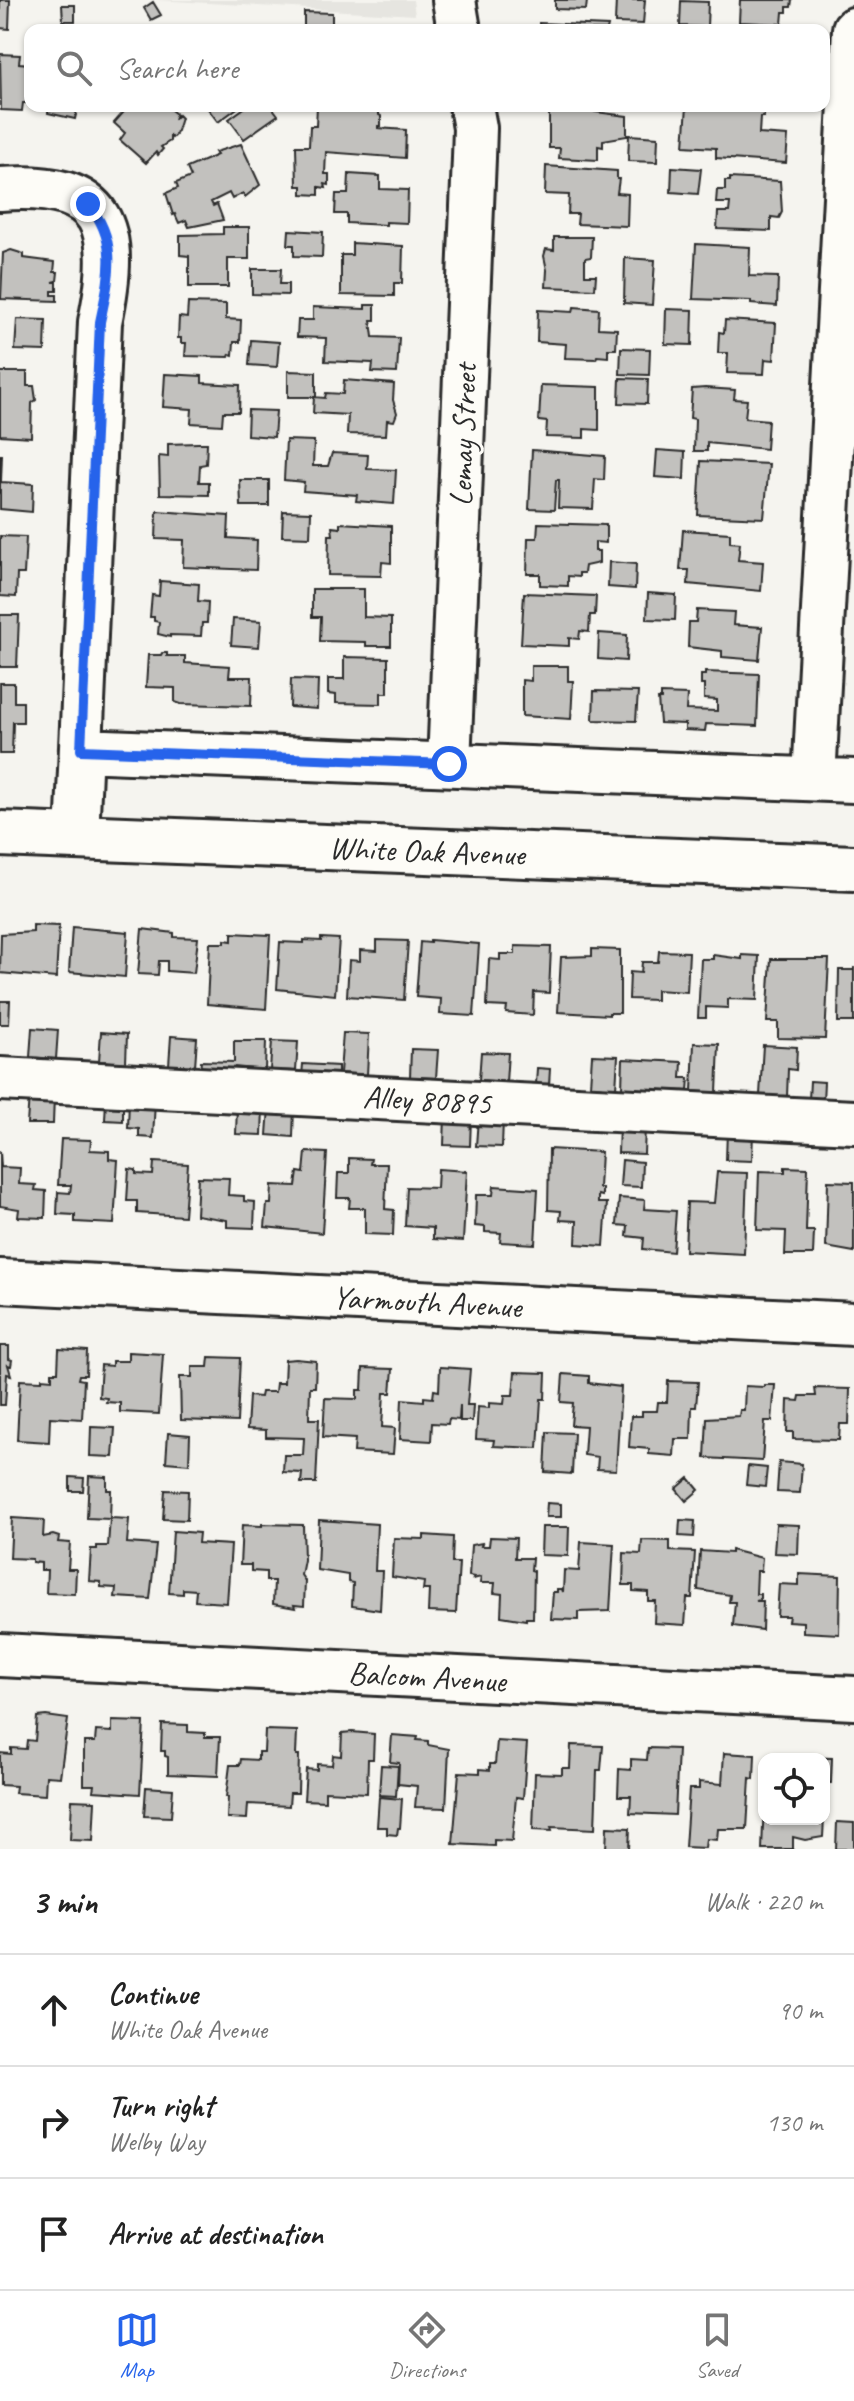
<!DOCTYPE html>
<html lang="en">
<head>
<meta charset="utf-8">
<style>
	body { margin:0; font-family:Caveat,sans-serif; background:#f6f6f6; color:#222 }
	.controls { position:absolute; right:24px; bottom:24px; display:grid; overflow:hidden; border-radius:16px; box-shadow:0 2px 6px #0004 }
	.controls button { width:72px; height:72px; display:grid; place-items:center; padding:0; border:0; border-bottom:2px solid #e0e0e0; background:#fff; color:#222; font:40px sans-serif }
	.stop { position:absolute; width:24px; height:24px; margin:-18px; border:6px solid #2563eb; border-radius:50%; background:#fff }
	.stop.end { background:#2563eb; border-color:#fff; box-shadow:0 2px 8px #0008 }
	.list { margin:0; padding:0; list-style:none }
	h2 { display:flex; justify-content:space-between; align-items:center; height:104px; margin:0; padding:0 32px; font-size:34px }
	h2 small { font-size:26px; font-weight:400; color:#767676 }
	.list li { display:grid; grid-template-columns:52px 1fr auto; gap:24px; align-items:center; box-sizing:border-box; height:112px; padding:0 32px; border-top:2px solid #e0e0e0 }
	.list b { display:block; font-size:30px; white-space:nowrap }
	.list p { margin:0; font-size:26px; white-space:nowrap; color:#767676 }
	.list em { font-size:26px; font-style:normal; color:#767676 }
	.icon { flex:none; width:44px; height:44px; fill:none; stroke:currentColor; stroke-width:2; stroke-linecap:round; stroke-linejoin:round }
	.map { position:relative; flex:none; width:854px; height:1849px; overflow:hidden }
	.search { position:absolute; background:#fff; box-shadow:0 2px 6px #0004; left:24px; right:24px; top:24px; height:88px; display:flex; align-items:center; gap:20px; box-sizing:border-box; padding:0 28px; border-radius:16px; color:#767676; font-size:30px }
	.sheet { height:440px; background:#fff }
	nav { display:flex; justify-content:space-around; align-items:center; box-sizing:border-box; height:112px; border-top:2px solid #e0e0e0; background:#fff; font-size:22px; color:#767676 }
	nav a { display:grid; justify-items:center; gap:4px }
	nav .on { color:#2563eb }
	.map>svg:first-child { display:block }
	.built { fill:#e6e5e0 }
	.building { fill:#c2c1be; stroke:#2b2b2b; stroke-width:2 }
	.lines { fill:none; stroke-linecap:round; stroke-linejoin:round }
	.minor-casing { stroke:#2b2b2b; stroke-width:48 }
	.major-casing { stroke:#2b2b2b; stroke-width:50 }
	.minor { stroke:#fdfcf7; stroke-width:42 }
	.major { stroke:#fdfcf7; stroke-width:44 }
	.route { stroke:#2563eb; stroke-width:10 }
	.labels { text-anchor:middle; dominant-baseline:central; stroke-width:6; stroke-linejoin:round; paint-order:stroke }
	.street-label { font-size:32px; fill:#2b2b2b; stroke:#fdfcf7 }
</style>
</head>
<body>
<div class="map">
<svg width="854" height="1849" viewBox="0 0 854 1849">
	<rect width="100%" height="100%" fill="#f5f4ef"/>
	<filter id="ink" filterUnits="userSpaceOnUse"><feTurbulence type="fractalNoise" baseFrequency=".0125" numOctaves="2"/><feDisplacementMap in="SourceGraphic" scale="16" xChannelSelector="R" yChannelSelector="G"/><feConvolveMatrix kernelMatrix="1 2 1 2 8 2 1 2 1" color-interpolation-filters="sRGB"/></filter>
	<g filter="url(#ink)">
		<!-- built -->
		<path class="built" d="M156,0h257l2,15z"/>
		<!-- building -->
		<path class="building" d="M0,0h10l-1,29 -9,-1z
			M555,0h51l-19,1 -1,9 -31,-1z
			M616,0h29l-2,24 -28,-1z
			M740,0h52l-1,7h-4v5h-4l-1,12 -43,-2z
			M681,1l27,1 -1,25 -27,-1z
			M153,2l8,13 -10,5 -7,-12z
			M62,5h13v16h-12z
			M304,12l28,1v17h-28z
			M539,23l69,3 -1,4h-68z
			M0,54l20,1 -1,8 11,1v39h-7l-1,8 -21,-1z
			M49,106h29l-3,13 -27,-6z
			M129,106h37l10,8 -2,5 4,-4 3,3 -5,16 -4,4 -2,-2v5l-9,6 2,2 -5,6 -2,-3 -10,11 -26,-23 5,-7 -11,-10z
			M206,106h34l-22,16z
			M247,106h24l7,9 -34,24 -15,-20z
			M317,106h62v9l2,1v10h-3v2l28,2 -1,28 -79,-6 -1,22h4v11l-4,-1 1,4 -7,-1v8l-17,-1v-8h-5l-1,-40h13l1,-20h6z
			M556,106h40l-1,6 32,4v20l-24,4v7l-5,-1v14l-39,-2 1,-10h-11v-38h7z
			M687,106l77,2v9h-4l-1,17 29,2 -2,27 -70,-5v-10l-32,-2z
			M629,135l29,2 -1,25 -29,-1z
			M241,144l19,41 -15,12 -2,-4 -11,6 -3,-6 -18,9 2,4 4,-2 6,16 -34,7 -3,-7 -7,3 -4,-9 -2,1 -7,-22 12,-5 -2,-5 15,-6 -4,-9 30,-13 -2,-3z
			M546,166l71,5v8h2l-2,14 11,1 -1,32 -50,-2 1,-10h-10l1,-19 -24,-1z
			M672,167l29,2 -3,25 -27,-2z
			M349,174l31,2v13l28,1 -1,33 -21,-1v3l-39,-2v-9h-12l1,-20h12z
			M730,178l50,3 2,31 -3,6 -8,-1v14l-54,-2 1,-17h11l1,-9h-14l1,-13h8v-9h5z
			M223,227h26v32h-21v28h-39v-31l-9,-1v-20l43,-1z
			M289,230l34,2 -1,25 -28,-1v-11h-6z
			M554,237h38l-1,20 -6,1v17h11l-1,14 -49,-2 1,-17 -3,-14 2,-7 8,1z
			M352,243l51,3 -1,37h-8v13l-53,-1v-40h11z
			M696,244l54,3 -1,29 29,1 -1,29 -26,-2v-3l-58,-2z
			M11,250l13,4v4l31,4 -1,10h4l-1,9 -4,1h4v9h-5v4h5v6l-56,-2 2,-46z
			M625,258l30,2 -3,45 -28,-2z
			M252,269h29l-1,15h8v11l-36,-1z
			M188,303l38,1v15l15,1 -1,22h-6l-1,13 -3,-1 -1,3 -44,-1 1,-13h-5v-5h-3l1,-21 8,1z
			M365,305h10v15h-4l2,17 26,1 -2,35 -25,-1 1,-9 -48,-2 1,-23 -29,-1 1,-17h15v-13l52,2z
			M574,307l25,2 -1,19 19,1 -1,20h-8v8l-11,-1 -1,3 -31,-1 1,-14 -29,-2 1,-32 35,2z
			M666,309l27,1 -1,35 -27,-1z
			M17,319l29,1 -1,31 -30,-1z
			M725,320l51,3 -2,37 -9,-1 -1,15 -37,-1 1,-20h-10l1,-21 5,1z
			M251,340l28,2 -2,25 -28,-2z
			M621,348l29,1 -1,26 -29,-1z
			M288,371l28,1v25h-28z
			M0,372h27v14h7l2,14 -4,3 -1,34 -31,-2z
			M165,374l37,2v7l38,2 -1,27h-16l-1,13 -31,-2 1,-14 -29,-2z
			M620,378l28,1 -1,25 -28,-1z
			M344,380l50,4 -1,16 4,13 -3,8 -7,-1 -1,15 -39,-1 1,-19 -35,-2 1,-16 11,1 1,-5 17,1z
			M541,385l58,2v43l-15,-1v9l-38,-1 1,-15 -8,-1z
			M705,388l30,2 -1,9 13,1 -2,18 23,2 -2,29 -59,-6v8h-13l1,-32 -5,-1 2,-29z
			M248,410l28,1 -2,26 -27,-2z
			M286,440l28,1 -1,25h15l4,-13 36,2 -1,14 29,1 -2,34 -38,-3 1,-6 -54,-4 1,-9 -20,-2z
			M198,443h9l-1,21 -6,1 -1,17h10v13l-49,-1 -1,-38 9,1v-13z
			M532,450l73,6 -1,24 -9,-1 -2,30 -35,-1 1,-28h-3l-2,30 -25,-1z
			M657,450l28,2 -1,27 -29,-2z
			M0,455h2l-1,27 32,2 -1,28 -32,-3z
			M701,461l68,3 -5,54 -66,-3z
			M240,480h29v26h-28z
			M157,511l72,5 -1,22 29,2 -1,30 -73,-3 1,-27 -28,-1z
			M283,511l28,1 -1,25 -28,-1z
			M340,523l51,3v37l-9,-1 -1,14 -53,-1 1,-40h4l-1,-8 8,1z
			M538,523l68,2v18l-11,-1v9h4v12l-14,3 -1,7h-5v4l-11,-1v10l-28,-1v-11h-13l1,-36h9z
			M683,530l47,3v9l10,1 -2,17 25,2 -2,29 -73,-7 1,-14h-9z
			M0,536l26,1 -2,37h-7l-1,23 -16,-1z
			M609,562l27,2 -1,25 -27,-2z
			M160,581l39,3 -1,17 10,1 -1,21h-5l-1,13 -31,-1v2l-12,-3 1,-12 -5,-1v-4h-4l2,-22 7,1z
			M312,589h52v28l27,1v28h-25v-4l-46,-1 1,-24h-9z
			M524,593l72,3 -1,19h-5l-1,17 -9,-1 -1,8 -10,-1v8l-48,-2z
			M648,593l28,2 -1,25 -28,-1z
			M697,610l37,2 -1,13 29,2 -3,33 -37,-3v-6l-34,-4 1,-25h7z
			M0,615h19l-2,52h-17z
			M233,619l28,2 -2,26 -28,-2z
			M599,633l28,2 -1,26 -28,-2z
			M162,653h5v3h18v7l45,3 -1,11h23l-1,29 -70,-2 -6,-2v-14l-29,-1 2,-32h13z
			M344,657l44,1v35h-7v11l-45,-1v-8l-8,-1v-15h16z
			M531,666h37v15h5l-2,38 -49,-3v-36l9,1z
			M705,672l54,2 -2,52 -51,-2 -1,7 -20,-1v-6l-25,-1 -2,-24h3v-5l26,1 -1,15 31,1v-11l-13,-1v-14h-3v-10h4z
			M291,679l27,1 -1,29 -27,-2z
			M0,683h14v19h9v20h-10l-1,32h-12z
			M594,691l44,1 -2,29 -43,-1z
			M33,925l26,1 -3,52 -56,-5 1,-39 32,-2z
			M72,927l56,5 -3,45 -56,-5z
			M142,929l32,4v4l24,1 -4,35 -27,-2v-10h-8l-1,14 -20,-1z
			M232,933l38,2 -4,74 -59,-5 3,-61h15v-3l7,1z
			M321,938l18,1 -4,56 -58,-6 3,-47 24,1v-3l17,1z
			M377,940l31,1 -4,59 -57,-4 2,-36 11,1v-11l17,1z
			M430,940l49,4 -5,72 -34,-2 1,-15 -25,-2 4,-55 10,1z
			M515,946l36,1 -2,46 -15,-1 -1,23 -27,-2 1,-6 -20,-1 2,-47 11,1v-6h15z
			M592,949l28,1v63h-11v2l-51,-3 3,-55 31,-1z
			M659,951l30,1 -2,40 -31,-2v10l-27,-1 1,-27 11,1 1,-11h16z
			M713,955l29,4v-4l17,1 -2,44 -29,-1v9l-22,-1v11h-8l3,-59h12z
			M771,959h58l-4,80 -47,-1v-16h-11z
			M854,967v55h-16l1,-52h15z
			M0,1001h10l-1,23h-9z
			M32,1028l26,2 -2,29 -26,-2z
			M101,1032l26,2 -1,29 -27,-2z
			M343,1033l26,1 -2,41 -27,-2z
			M171,1036l26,2 -2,28 -26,-1z
			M234,1041h32l-1,29 -30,-3v6l-35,-2 1,-10 33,1z
			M272,1041l26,1 -2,29 -26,-1z
			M694,1043l25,1 -2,49 -25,-2z
			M763,1045l34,2 -1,23 -8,-1 -1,28 -27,-2z
			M411,1049l27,1 -2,28 -26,-1z
			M481,1052l27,1 -2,29 -27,-2z
			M592,1055l26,1 -2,32 -26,-2z
			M623,1059l59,3 -1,16h8l-1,13 -66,-3z
			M303,1064l35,2v12l-36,-2z
			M537,1068l13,1 -1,16 -13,-1z
			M810,1081l14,1 -1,19 -14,-1z
			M29,1095l25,1 -1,28h-26z
			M106,1100l17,1v20l-18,-1z
			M129,1100l26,1 -2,37 -14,-1v-8l-11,-1z
			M237,1106l26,1 -1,28 -26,-1z
			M269,1107l25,1 -1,29 -26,-2z
			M445,1116l26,2 -1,28 -26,-1z
			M478,1118l25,1 -1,28 -26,-1z
			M619,1125l26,1 -1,28 -26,-1z
			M727,1131l26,1 -1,29 -26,-1z
			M61,1139l30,1 -1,10 19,1v8l9,1 -4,64 -39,-2v-7l-18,-1 1,-22 12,1 1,-8h-13z
			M549,1149l52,3 -2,36h3v8l-4,-1v8h9l-3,43 -28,-2 1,-23 -17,-1 1,-9 -13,-1z
			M0,1151l1,16 19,1 -1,16 17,1 -1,5 11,1 -1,27 -27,-1 1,-8 -19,-3z
			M306,1152l21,1 -5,80 -57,-6 2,-23h4l1,-19 24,1 2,-14 6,1z
			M349,1158l22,1 -1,5h17l-2,45 9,1 -1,25 -28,-1v-26h-16l1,-10h-13l1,-25h11z
			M622,1160l20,2 -1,25 -21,-1z
			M154,1162l34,2 -4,52 -47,-3v-12h-10l2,-32 7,1v4l17,1z
			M785,1167l23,1 -2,63h8l-1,24h-28l1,-24 -29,-1 2,-59 26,1z
			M438,1169l29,2 -4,70 -30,-2v-11l-28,-2 2,-39 30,1z
			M717,1172l30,1 -3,81 -59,-3 2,-49 27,1z
			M198,1177l31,1 -1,17 16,1v5l11,1 -1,26 -27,-1v-7l-31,-5z
			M828,1181l26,1v70l-28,-5z
			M494,1186l44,3 -3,55 -35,-2 1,-9 -16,-1v-5l-10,-1 1,-31h17z
			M619,1198l26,2 -1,9 32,2 -3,41 -30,-3 1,-11 -17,-2 1,-10 -11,-1z
			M0,1346h9v13l3,1 -1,6 -3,-1 3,10 -4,-1 -2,31h-5z
			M59,1349l28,2 -1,24h-7l-1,4 6,1 -2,39 -32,-2 -1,25 -32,-2 3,-60 22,1v-3l10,1v-7h6z
			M128,1352l35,2 -4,60 -39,-2v-9l-14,-1 1,-4 -8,-1 2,-32 11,1v-5h16z
			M209,1357l31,1 -3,64 -56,-2 -1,-43h12v-10h16z
			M296,1359l20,2 -1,26h-5l-1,32h10l-3,64h-15l1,-10 -19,-1 1,-17h19l1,-17 -38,-1v-7l-19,-1 2,-33 11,1 1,-5h14l1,-9h8l1,-23z
			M440,1367l30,2 -3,36h6l-1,16h-12v-16l-1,15 -10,-1 -1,5 -16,-1 -1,18 -31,-2 2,-40 22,2v-4l9,1 1,-8 5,1z
			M363,1368l30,1 -2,24h-7l-2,34 13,1 -2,26 -39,-2 1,-13 -32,-2 2,-39 32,1v-9h5z
			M515,1372l31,1 -1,26h-4l-3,49 -45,-2 1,-6 -18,-1 2,-32 11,1v-5l15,1 1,-9h8z
			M563,1374l26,2v7l32,4 -5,83 -19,-1 1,-12 -14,-2 2,-29 -15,-1 2,-22 -12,-1z
			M668,1381l30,1 -2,25h-4l-1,32h-16l-1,17 -25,-2v-5l-20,-2 2,-31h11v-5h15l1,-9h9z
			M764,1385h11l-3,36h-7l-3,40 -57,-3 2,-40 32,-2 1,-6h4l1,-24 19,1z
			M815,1388l35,1 -1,35h-9l-1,16 -46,-1v-7h-6l1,-32 11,1 1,-5h16z
			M91,1427l24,1 -2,29 -23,-1z
			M547,1432l27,1 -2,41 -27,-2z
			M168,1433l22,2 -1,29 -23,-2z
			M779,1462l23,2 -2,29 -23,-1z
			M748,1466l19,2 -2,19 -19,-2z
			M89,1476l18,1v13h4l-1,29 -23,-1z
			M70,1477l14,1 -1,13h-13z
			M689,1478l10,12 -13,11 -10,-12z
			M165,1490l23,1 -1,29 -24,-1z
			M547,1503l14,1v13h-15z
			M12,1518l32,2 -1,17 10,-2 6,2 -1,5 12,1 -2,26h8l-1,25 -29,-1 1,-23h-6v-7l-9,-1v-3l-22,-1z
			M110,1518l19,1 -2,24 29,2 -6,54 -35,-2 1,-9 -15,-1v-5l-12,-1 2,-32h6v-3h11z
			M319,1520l58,4 -2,47h7l-2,39 -28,-4 1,-23 -5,-1v-7l-31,-5z
			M680,1520l15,1 -1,16 -15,-1z
			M262,1524l41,1 1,35 -3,15 4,6 -1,25 -10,-1 1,3 -22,-4 1,-23h-8v-9l-15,-1v-6h-11l2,-40 20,1z
			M776,1524l23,1 -1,29 -24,-1z
			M542,1527h27l-1,29 -27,-1z
			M173,1531l26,2 -1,10 33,2 -4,58 -32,-2 1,-11 -13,-1v5l-14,-1z
			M424,1535l29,2 -1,26h7l-3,50 -28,-1 1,-22h-6l1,-8 -32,-5 2,-39 30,1z
			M490,1537l26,1 -1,20h17l-1,12 3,1 -1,47h-7v2l-25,-4 1,-22 -8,-1 1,-10h-15l1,-6 -8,2 1,-2 -5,-1 2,-31 11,-2 -1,3h8z
			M642,1540l28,1v10l25,1 -3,46h-5l-2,27 -31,-2 1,-22h-7v-9l-15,-1v-6h-10l1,-32 17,1z
			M581,1542l33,2 -4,67 -32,1v8l-27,-1 2,-27h4v-3h5l1,3 1,-22 15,1z
			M731,1550l31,8 -1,13h-4l-1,23h4v6l-4,1h7l-1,29 -29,-4 2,-24h-6l1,-7 -32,-5 2,-39 31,2z
			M799,1574l41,2 -1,58 -36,-2v-10l-15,-1 1,-5h-12l2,-32 20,1z
			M46,1716l22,3 -8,58 -14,-1 -1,19 -30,-2 1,-7 -16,-1v-32l11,1v-6l15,1 1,-9 8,1 2,-24z
			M112,1721l32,1 -4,72 -47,-3 1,-6h-10v-43h11l1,-11 16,1z
			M162,1724l26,1v7l17,1v4h15l-2,39 -50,-2v-17l-3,-1v-5h-4z
			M265,1730l32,1 -1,24h3l-1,38h-8l-1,13 -41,-2 -1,15 -20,-1 1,-21h-2l4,-32h10l1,-6 17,1v-8h6z
			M352,1732l22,2 -1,25h-5l-1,34 -42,-2v10l-21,-1 2,-31 11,1v-6l15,1 1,-10 8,1 1,-23z
			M392,1735l26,2 -1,3 11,1v4l21,4 -3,59 -31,-1 2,-21 -19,-2 1,-21 -9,-1z
			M497,1741l30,2 -4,55 -7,-1 -4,44 -18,-1v6l-41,-2 6,-72 21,1v-4l10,1v-6h5z
			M571,1745l32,1 -2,24h-4l-2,59 -44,-2 1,4 -19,-1 2,-57 27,1v-6h8z
			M648,1748l30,1 -3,66 -45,-2 1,-17h-13l1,-27 12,1v-11l16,1z
			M724,1753l31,2 -1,24 -4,-1 -3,51h-29l-1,11 -11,-1 -1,9 -20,-1 4,-58h10v-7l23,2z
			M803,1757l29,1 -1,25h-7v-24z
			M381,1765l17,1 -2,30 -17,-1z
			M146,1787l27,2 -2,28 -27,-1z
			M379,1797l23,2 -2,29h-2l-1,7 -10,-1v-7h-10z
			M72,1800l23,1 -2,40 -23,-1z
			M764,1802v17h60l-1,18 -18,3 -12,-3v12h-31z
			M837,1822l17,1v26h-18z
			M607,1827l23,1 -1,21h-23z"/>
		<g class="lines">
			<defs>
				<path id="minor" d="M454,0l5,30
					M0,189c108,-8 120,38 100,133l-23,515
					M81,750l773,31
					M449,764l25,-606 1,-30 -4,-22
					M814,779l40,-750
					M0,1079l854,43
					M0,1281l854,43
					M0,1655l854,43"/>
				<path id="major" d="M0,834l854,34"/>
			</defs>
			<!-- minor casing -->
			<use href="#minor" class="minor-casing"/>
			<!-- major casing -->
			<use href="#major" class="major-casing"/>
			<!-- minor -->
			<use href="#minor" class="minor"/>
			<!-- major -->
			<use href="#major" class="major"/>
		</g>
	</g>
	<g class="lines" filter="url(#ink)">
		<!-- route -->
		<path class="route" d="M88,204c32,37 21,74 12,118l-19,428 368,14"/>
	</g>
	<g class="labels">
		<!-- street labels -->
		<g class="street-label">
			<text transform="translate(463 435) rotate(-88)">Lemay Street</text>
			<text transform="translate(427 851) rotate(2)">White Oak Avenue</text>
			<text transform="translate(427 1100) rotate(3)">Alley 80895</text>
			<text transform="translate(427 1302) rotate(3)">Yarmouth Avenue</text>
			<text transform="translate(427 1677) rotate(3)">Balcom Avenue</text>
		</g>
	</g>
</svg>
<div class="controls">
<button><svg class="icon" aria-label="locate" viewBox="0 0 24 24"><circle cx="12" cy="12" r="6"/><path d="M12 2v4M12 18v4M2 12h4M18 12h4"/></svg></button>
</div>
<div class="stop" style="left:449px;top:764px"></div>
<div class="stop end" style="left:88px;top:204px"></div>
<div class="search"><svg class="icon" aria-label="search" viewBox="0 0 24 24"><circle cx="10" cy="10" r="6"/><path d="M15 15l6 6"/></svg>Search here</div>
</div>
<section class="sheet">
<h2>3 min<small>Walk · 220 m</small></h2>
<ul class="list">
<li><svg class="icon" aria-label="ahead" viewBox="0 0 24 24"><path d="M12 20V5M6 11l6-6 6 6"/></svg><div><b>Continue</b><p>White Oak Avenue</p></div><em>90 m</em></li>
<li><svg class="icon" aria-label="right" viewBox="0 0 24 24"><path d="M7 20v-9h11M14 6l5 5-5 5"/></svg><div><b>Turn right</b><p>Welby Way</p></div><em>130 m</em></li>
<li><svg class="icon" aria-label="arrive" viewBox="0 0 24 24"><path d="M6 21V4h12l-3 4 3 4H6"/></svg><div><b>Arrive at destination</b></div></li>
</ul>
</section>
<nav>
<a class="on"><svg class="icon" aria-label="map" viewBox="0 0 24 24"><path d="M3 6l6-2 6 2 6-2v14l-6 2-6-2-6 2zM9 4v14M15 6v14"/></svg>Map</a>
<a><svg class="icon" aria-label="directions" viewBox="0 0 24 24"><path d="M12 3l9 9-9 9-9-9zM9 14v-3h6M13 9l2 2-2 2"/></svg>Directions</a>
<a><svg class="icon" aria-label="saved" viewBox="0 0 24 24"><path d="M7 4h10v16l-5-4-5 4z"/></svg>Saved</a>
</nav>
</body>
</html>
